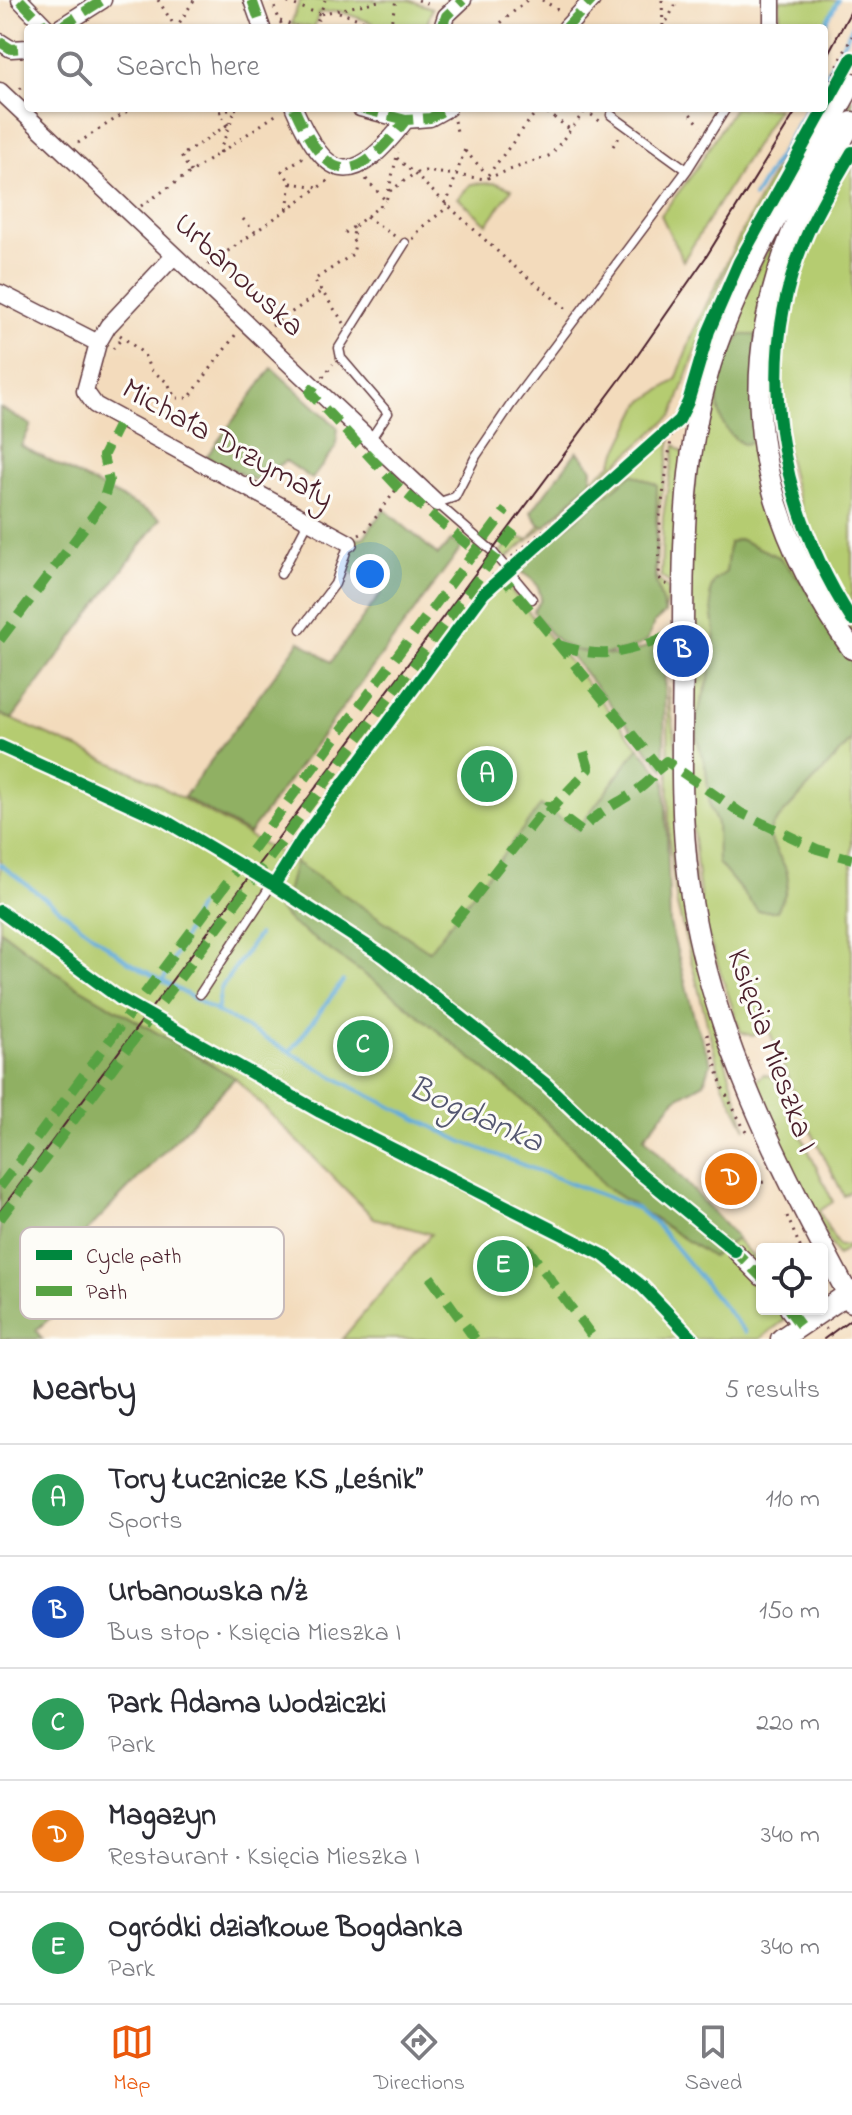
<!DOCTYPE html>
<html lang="en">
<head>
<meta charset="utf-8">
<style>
	body { margin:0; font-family:"Indie Flower",sans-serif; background:#f7f7f7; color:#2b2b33 }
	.controls { position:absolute; right:24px; bottom:24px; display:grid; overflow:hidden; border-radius:8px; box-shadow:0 2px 6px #0004 }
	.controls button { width:72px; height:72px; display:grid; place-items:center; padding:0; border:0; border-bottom:2px solid #e1e1e2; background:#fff; color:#2b2b33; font:40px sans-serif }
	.you { position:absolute; left:370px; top:574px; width:28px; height:28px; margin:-20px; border:6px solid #fff; border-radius:50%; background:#1a73e8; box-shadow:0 0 0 12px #1a73e833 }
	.badge { display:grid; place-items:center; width:52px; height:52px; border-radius:50%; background:#ea580c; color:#fff; font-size:26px; font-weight:700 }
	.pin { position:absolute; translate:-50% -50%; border:4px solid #fff; box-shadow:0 2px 8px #0006 }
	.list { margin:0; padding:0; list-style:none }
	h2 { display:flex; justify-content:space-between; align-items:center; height:104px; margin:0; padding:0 32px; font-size:34px }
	h2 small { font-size:26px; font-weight:400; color:#7c7c81 }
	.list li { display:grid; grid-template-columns:52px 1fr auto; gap:24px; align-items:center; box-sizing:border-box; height:112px; padding:0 32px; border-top:2px solid #e1e1e2 }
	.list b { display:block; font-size:30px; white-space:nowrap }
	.list p { margin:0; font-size:26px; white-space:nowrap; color:#7c7c81 }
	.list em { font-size:26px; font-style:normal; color:#7c7c81 }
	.icon { flex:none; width:44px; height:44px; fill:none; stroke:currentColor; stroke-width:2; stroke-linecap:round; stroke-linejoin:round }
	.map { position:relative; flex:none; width:852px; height:1339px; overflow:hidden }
	.search { position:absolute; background:#fff; box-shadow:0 2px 6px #0004; left:24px; right:24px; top:24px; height:88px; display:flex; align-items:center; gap:20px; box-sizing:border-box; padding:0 28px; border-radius:8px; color:#7c7c81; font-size:30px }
	.sheet { height:664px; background:#fff }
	nav { display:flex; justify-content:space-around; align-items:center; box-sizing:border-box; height:112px; border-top:2px solid #e1e1e2; background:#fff; font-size:22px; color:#7c7c81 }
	nav a { display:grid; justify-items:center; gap:4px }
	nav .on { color:#ea580c }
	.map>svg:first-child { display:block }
	.green { fill:#b5cc71; stroke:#80764e; stroke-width:2 }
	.forest { fill:#90b063; stroke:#6d6847; stroke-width:2 }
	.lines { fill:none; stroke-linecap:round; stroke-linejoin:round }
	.stream { stroke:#62acda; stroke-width:4 }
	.service-casing { stroke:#633b41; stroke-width:11 }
	.minor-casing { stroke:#633b41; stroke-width:19 }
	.tertiary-casing { stroke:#633b41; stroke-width:23 }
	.path { stroke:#633b41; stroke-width:3; stroke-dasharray:2 6; stroke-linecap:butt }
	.service { stroke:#fff; stroke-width:8 }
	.minor { stroke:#fff; stroke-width:16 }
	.tertiary { stroke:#fff; stroke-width:20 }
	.tram { stroke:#4a1f2b; stroke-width:2 }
	.quiet { stroke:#56a243; stroke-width:10; stroke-dasharray:20 10; stroke-linecap:butt }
	.cycleway-casing { stroke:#fdfcf7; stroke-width:17 }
	.cycleway { stroke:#00873e; stroke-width:12 }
	.labels { text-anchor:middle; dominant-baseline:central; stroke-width:6; stroke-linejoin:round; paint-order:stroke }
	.street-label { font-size:32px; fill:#4a1f2b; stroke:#fdfcf7 }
	.water-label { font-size:34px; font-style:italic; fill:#545771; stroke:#fdfcf7 }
	.key { fill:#fdfcf7; stroke:#c7baba; stroke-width:2 }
	.key-label { font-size:22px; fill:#4a1f2b }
</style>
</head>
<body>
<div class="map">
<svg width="852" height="1339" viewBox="0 0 852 1339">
	<rect width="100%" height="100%" fill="#fdfcf7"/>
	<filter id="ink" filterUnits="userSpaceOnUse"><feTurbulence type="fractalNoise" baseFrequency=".0125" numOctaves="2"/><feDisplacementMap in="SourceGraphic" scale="16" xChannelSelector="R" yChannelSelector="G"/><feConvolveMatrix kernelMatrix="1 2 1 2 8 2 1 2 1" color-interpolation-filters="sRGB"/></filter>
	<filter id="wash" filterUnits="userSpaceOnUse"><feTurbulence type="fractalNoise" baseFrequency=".006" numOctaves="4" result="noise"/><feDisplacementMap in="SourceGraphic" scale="32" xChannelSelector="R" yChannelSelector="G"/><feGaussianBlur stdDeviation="1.8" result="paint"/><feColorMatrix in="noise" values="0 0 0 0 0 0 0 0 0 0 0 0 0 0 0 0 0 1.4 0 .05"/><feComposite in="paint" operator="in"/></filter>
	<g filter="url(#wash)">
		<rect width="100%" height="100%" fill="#f3dbbc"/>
		<!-- green -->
		<path class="green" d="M300,0h109l23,8 -6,20h-54l1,-5 -34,-12 -20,2 -5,15 -23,-4z
			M780,0h58l-15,28h-43z
			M852,98v9l-65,117 -29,240 94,193v533l-8,6 -43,-85 -32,-81 -17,6 -11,-4 -38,-110 -12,-111 -1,-276 5,-57 21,-105 40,-101z
			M734,108h44l-95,153 -22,-46 33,-43z
			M808,108h6l-91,169 -50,138 -167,144 -5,-8 15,-13 13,1 15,-19 67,-56 30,-61 35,-23 17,-47 42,-88z
			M852,137v9c-19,34 -44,70 -56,108 -43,130 -17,256 56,370v12l-38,-58 -39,-106 -7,-57 2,-58 10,-59 19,-60z
			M852,159v454c-73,-112 -92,-241 -46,-368 11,-30 31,-58 46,-86z
			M496,183l16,6 -25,35 -29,-26 13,-14z
			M666,438l5,2 -13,75 -2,63 12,11 -3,24 -10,-34 2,-93 -143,82z
			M675,445l9,8 -11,132 -12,-8 2,-61z
			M501,578l138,169 -62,83 -36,-24 103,331 118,130v42l34,2 -36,28h-418l89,-105 -57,-16 -139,-140 -166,-96 -69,-52v-216l144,63 150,84 14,-27z
			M668,687l47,339 31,103 -24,-47 -45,-177 -8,-64z
			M764,1074l10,4 59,124 -14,9 19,35 14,-1 -15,11 -43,-81 -39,-94z"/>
		<!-- forest -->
		<path class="forest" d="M742,335h14l-1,97 -6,11 -6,1c-39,-20 -28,-83 -1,-109z
			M272,368l66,60 -2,19 -24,32 -26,-18 -32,19 -48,-23z
			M0,408l31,17 -10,21 140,72 -149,201 -12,-5z
			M577,451l15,17 -1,12 -45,46 -6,-1 -9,-13z
			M632,474l25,11 -2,94 10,34 -11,10 -7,18c-23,14 -61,18 -85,3 -11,-7 -21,-23 -29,-33l8,-11c-1,-17 -11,-24 -26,-31z
			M384,509l54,46 14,-15 9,8 -212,286 -65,-37 116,-156 31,21 50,-69 -36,-25 -1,-13 10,-16 10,-2z
			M739,539l40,18 21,23 52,77v83l-80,86 -3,8c12,36 31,35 8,77h-19l-40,-48 -1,-39 -7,-16 -4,-39 -9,-31 -1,-20 13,-39 6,-47 -5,-40 4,-11 12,-9 3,-29z
			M665,640l-1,130 -99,-121 56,7z
			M639,747l26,32 5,145 25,97 16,42 -7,20 -29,16 -31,38 93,101 -25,19 -108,-71 -22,-29 -49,-48 -138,-113 -105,-74 -12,-13 10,-20 7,-27 134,89 112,-146 36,25z
			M0,930l69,52 166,96 -172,178 16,38 -43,36 6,9h-42z"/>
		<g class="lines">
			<!-- stream -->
			<path class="stream" d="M823,28l15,-28
				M824,78l28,-51
				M754,197l53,-89
				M0,864l127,97 227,127 109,54 175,67 19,16 88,107
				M163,981l36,-76
				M217,1012l4,-24 37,-53
				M290,1052l53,-71"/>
		</g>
	</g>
	<g filter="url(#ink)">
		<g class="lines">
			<defs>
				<path id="service" d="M611,115l76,55 39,-62
					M370,440l18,-27 -47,-55 -2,-10 66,-105
					M437,503l18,-6 21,-41 36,-53 175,-233
					M437,503l54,47 41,49
					M281,574l24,-46 -2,-9
					M301,629l34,-45 14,-41
					M200,994l72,-110"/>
				<path id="minor" d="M20,0l27,28
					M252,0l10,28
					M59,28l44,-28
					M442,28l4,-12 17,-16
					M566,28l26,-28
					M772,28v-28
					M0,42l11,7 17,-1
					M0,91l437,412
					M294,108c35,79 61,78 112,12l24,-2 18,-10
					M360,108l46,12 6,-12
					M0,293l98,50 -13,48 10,14 254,138
					M98,343l10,-17 66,-70
					M735,1251l27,27
					M788,1309l12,16"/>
				<path id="tertiary" d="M852,83c-47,87 -103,172 -136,265 -33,96 -33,194 -33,294 0,79 -5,161 6,240 20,151 92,287 163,420
					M852,122c-20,37 -45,74 -61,113 -60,153 -32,284 61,414
					M781,1339l71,-48"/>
			</defs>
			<!-- service casing -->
			<use href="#service" class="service-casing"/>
			<!-- minor casing -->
			<use href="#minor" class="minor-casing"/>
			<!-- tertiary casing -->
			<use href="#tertiary" class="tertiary-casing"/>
			<!-- path -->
			<path class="path" d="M158,0l18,28 18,-28
				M271,0l12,28
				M280,0l40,14 5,-14
				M418,0l15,5
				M542,0l20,12
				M662,0l1,28
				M339,12l30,11 5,5
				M280,21l19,7
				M315,28l5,-14 63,-14
				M390,28l6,-28
				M495,28l32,-28
				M663,28l15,-28
				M20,89l8,-7
				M824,95l28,-59
				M541,108l30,22
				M685,108l16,18
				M585,110l16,12
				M454,121l3,10
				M228,125l-9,-13 20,-4
				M78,143l54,-35
				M613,146l7,-10
				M465,151l22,23
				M219,153l17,-45
				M397,158l113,105 58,47
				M191,172l-10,-16 46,-31
				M488,175l51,-67
				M366,179l20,22 12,-49
				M291,183l28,4
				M390,191l24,-17 11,-3 60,8 66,-24 36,-47
				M446,205l19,-56
				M141,206l139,-94
				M287,209l4,-26 -9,-12 23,-15
				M366,217l30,20
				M243,219l12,13
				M345,233l11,-8
				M413,239l8,-11 27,-21
				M208,265l121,-85
				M344,323l-30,-43 39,-26 2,-10 -3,-6 4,-13 30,-24
				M272,326l50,-35
				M120,335l24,19 6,15 18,14 7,15h14l47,-64
				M113,349l10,-12
				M323,377l10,-13
				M359,535l6,-3 33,-45
				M512,557l158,-134 14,-26
				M667,585l-8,-7 1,-62 12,-83
				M274,872l22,-36 175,-236 24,-27
				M0,911l119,87 201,114 283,143 39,31 51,53
				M707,1034l15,53 25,47
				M754,1184l15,-3
				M787,1216l14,33
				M825,1328l8,11"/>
			<!-- service -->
			<use href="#service" class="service"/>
			<!-- minor -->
			<use href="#minor" class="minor"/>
			<!-- tertiary -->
			<use href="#tertiary" class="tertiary"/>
			<!-- tram -->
			<path class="tram" d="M824,61l28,-52
				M0,1211l633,-849 73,-105 92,-149
				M824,1339l28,-21"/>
			<!-- quiet -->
			<path class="quiet" d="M20,0l27,28
				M252,0l10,28
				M59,28l44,-28
				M442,28l4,-12 17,-16
				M566,28l26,-28
				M0,42l11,7 17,-1
				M294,108c35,79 61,78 112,12l24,-2 18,-10
				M360,108l46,12 6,-12
				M315,386l-5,7 88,94 82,68
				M498,571l168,205
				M0,640l102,-136 7,-23 -6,-25 15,-30
				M559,645c45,15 64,8 107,-8
				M584,752l5,17 -38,40 30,22c17,-21 42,-29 63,-46 9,-6 12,-17 22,-24l75,52 76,36 35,10
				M453,924l94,-118 4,3
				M0,1187l506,-677
				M0,1219l519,-695
				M526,1246l68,93
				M731,1247l31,31
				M430,1277l45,62
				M788,1309l12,16"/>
			<defs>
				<path id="cycleway" d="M852,152c-15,26 -32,52 -44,80 -57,127 -30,273 44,388
					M0,746l164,74 108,64 113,73 161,127 90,86 99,81
					M274,885l29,-47 181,-245 195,-173 9,-18 21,-71 30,-69 113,-204
					M0,911l119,87 201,114 283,143 39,31 51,53"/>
			</defs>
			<!-- cycleway casing -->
			<use href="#cycleway" class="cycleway-casing"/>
			<!-- cycleway -->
			<use href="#cycleway" class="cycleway"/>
		</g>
	</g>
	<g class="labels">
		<!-- street labels -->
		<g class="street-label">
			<text transform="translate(238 276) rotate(43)">Urbanowska</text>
			<text transform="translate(227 445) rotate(29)">Michała Drzymały</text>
			<text transform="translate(771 1051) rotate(70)">Księcia Mieszka I</text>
		</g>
		<!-- water labels -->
		<g class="water-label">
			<text transform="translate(475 1116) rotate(24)">Bogdanka</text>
		</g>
	</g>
	<!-- legend -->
	<rect x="20" y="1227" width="264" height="92" rx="12" class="key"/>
	<rect x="36" y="1250" width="36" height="10" fill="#00873e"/>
	<rect x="36" y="1286" width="36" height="10" fill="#56a243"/>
	<g class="key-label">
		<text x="86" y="1263">Cycle path</text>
		<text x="86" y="1299">Path</text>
	</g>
</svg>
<div class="controls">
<button><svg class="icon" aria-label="locate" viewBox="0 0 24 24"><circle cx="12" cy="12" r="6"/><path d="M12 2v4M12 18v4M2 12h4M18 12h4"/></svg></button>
</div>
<div class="you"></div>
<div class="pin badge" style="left:487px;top:776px;background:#2e9e5b">A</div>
<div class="pin badge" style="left:683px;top:651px;background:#1a4fb4">B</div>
<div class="pin badge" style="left:363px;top:1046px;background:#2e9e5b">C</div>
<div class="pin badge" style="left:731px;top:1179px;background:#e8710a">D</div>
<div class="pin badge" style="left:503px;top:1266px;background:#2e9e5b">E</div>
<div class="search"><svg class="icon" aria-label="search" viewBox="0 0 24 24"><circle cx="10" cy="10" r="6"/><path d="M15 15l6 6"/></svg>Search here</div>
</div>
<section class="sheet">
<h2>Nearby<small>5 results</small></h2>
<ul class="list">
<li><span class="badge" style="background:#2e9e5b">A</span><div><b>Tory Łucznicze KS „Leśnik”</b><p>Sports</p></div><em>110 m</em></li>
<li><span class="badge" style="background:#1a4fb4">B</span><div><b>Urbanowska n/ż</b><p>Bus stop · Księcia Mieszka I</p></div><em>150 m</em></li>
<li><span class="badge" style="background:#2e9e5b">C</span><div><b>Park Adama Wodziczki</b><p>Park</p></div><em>220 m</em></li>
<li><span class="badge" style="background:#e8710a">D</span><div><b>Magazyn</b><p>Restaurant · Księcia Mieszka I</p></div><em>340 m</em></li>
<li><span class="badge" style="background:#2e9e5b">E</span><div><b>Ogródki działkowe Bogdanka</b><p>Park</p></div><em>340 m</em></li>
</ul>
</section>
<nav>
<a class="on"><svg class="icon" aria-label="map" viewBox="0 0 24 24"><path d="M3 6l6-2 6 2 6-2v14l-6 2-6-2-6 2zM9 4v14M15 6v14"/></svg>Map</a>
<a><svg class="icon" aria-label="directions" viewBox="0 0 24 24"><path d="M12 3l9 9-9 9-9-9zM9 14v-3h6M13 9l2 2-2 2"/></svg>Directions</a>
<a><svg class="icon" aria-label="saved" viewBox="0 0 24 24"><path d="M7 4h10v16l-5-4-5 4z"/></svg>Saved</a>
</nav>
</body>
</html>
